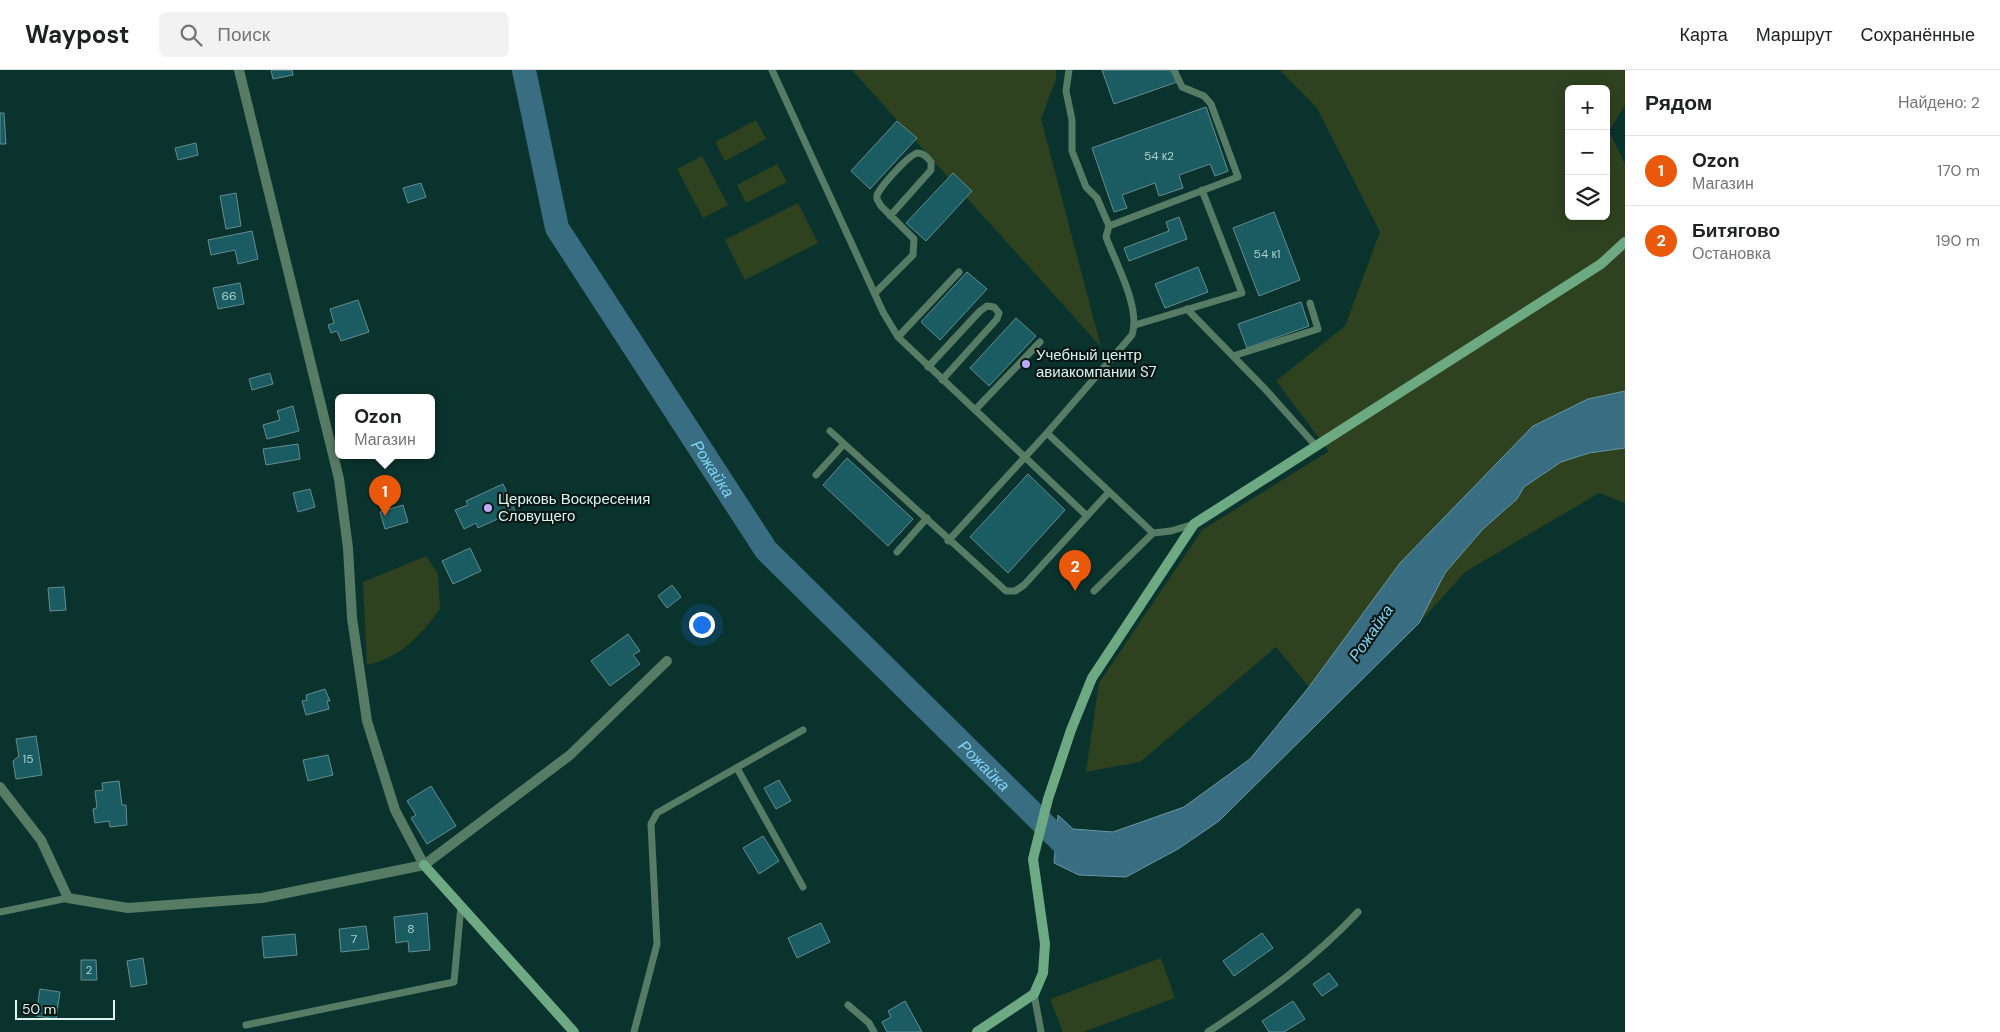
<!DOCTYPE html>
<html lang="ru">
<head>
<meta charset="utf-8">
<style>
	body { margin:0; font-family:"DM Sans",sans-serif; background:#f2f2f2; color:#202124 }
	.controls { position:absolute; right:15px; top:15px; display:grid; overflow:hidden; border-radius:8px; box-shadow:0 2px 12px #0003 }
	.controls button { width:45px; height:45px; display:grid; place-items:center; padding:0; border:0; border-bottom:1px solid #e0e0e0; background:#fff; color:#202124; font:25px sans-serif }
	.scale { position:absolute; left:15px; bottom:12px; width:100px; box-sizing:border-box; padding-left:5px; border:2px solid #dff4ee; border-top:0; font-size:14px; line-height:18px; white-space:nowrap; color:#dff4ee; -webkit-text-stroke:4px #081815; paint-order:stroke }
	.you { position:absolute; left:701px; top:554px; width:18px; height:18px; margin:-12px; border:4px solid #fff; border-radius:50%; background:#1a73e8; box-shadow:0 0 0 8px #1a73e833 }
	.badge { display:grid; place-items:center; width:32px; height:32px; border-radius:50%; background:#ea580c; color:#fff; font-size:16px; font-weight:700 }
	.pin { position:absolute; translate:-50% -41px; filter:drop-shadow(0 1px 2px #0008) }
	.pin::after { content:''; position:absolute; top:26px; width:18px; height:15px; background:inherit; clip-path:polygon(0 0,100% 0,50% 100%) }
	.popup { position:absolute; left:335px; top:324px; width:100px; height:65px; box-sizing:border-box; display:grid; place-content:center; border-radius:8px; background:#fff; filter:drop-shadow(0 1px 4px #0005); font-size:16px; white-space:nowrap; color:#757577 }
	.popup b { font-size:19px; color:#202124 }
	.popup::after { content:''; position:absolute; left:50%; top:100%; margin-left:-10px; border:10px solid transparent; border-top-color:#fff }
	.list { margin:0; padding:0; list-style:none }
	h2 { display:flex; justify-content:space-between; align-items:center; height:65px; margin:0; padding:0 20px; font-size:21px }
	h2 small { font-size:16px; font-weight:400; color:#757577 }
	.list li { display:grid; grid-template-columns:32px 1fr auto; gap:15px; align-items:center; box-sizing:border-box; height:70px; padding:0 20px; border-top:1px solid #e0e0e0 }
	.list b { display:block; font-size:19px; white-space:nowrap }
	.list p { margin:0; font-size:16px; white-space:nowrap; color:#757577 }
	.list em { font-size:16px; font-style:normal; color:#757577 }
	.icon { flex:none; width:28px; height:28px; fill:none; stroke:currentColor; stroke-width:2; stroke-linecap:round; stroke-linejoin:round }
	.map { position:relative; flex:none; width:1625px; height:962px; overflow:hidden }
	header { display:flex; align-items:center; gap:30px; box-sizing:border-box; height:70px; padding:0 25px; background:#fff; border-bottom:1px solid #e0e0e0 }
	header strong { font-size:24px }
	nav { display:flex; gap:28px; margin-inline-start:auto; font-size:18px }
	.search { width:350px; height:45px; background:#f2f2f2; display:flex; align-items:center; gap:12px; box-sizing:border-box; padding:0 18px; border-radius:8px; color:#757577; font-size:19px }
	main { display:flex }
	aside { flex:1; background:#fff }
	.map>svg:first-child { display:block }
	.green { fill:#2e421f; fill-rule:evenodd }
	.water { fill:#396d81; stroke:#6b96a2 }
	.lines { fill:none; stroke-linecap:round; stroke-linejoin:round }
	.river { stroke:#396d81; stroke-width:24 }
	.building { fill:#1a5c61; stroke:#638d91 }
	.lane { stroke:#577c65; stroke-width:7 }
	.street { stroke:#577c65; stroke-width:10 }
	.secondary { stroke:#6daa84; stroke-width:10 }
	.poi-dot { fill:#bda9f5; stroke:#081815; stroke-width:2 }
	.labels { text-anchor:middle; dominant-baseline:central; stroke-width:4.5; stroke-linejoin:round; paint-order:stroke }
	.number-label { font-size:12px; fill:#aececb }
	.poi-label { font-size:15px; fill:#dff4ee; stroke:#081815; text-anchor:start }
	.water-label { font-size:16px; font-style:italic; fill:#81d5f7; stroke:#081815 }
</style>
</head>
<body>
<header>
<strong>Waypost</strong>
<div class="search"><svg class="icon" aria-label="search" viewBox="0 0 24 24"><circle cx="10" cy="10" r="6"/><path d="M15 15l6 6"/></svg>Поиск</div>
<nav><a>Карта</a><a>Маршрут</a><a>Сохранённые</a></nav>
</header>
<main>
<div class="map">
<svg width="1625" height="962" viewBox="0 0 1625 962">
	<rect width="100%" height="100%" fill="#0b332d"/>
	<!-- green -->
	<path class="green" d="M852,0h204v9l-15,40 60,228z
		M1280,0h345v35l-16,26 16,33v227l-171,118 -54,54 -91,124 -33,-40 -136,115 -54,10 13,-89 103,-153 127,-79 -53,-70 69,-55 35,-94 -63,-124zM1569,19h37v127h-37z
		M756,50l10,19 -41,22 -10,-19z
		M702,86l26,49 -25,13 -26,-49z
		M777,94l10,18 -41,21 -9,-18z
		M798,133l20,40 -73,37 -20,-40z
		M1625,378v55l-26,-10 -134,79 -46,51 25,-50 39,-44 34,-30 7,-12 37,-25 28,-9z
		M426,486l12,18 2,35c-19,26 -40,49 -73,56l-4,-83z
		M1161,888l14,40 -92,34h-20l-13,-33z"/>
	<!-- water -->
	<path class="water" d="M1625,321v57l-36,5 -28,9 -37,25 -7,12 -34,30 -38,44 -26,50 -200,198 -41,28 -52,28 -47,-2 -25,-12 4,-48 15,14 40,3 71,-25 66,-48 59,-72 91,-124 133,-137 55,-27z"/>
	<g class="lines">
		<!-- river -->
		<path class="river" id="s1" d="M524,0l33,158 209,322 302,298h15"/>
	</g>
	<!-- building -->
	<path class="building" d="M271,0h21l1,5 -20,4z
		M1102,0h71l4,12 -63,22z
		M1206,37l22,64 -13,5 -5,-12 -31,11 4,13 -24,8 -4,-13 -33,12 5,13 -13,4 -22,-64z
		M0,43h4l2,31h-6z
		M897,51l20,17 -47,51 -19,-18z
		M196,73l2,12 -20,5 -3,-12z
		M953,103l19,18 -46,50 -20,-18z
		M421,113l5,14 -18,6 -5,-15z
		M236,123l5,33 -15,3 -6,-33z
		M1274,142l26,68 -41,16 -26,-68z
		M1179,147l8,22 -58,22 -5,-13 45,-17 -3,-9z
		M252,161l6,28 -20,5 -3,-14 -24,5 -3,-15z
		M1198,197l10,25 -43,16 -10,-24z
		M967,202l20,17 -47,51 -19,-18z
		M240,213l4,21 -26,5 -5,-21z
		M358,230l11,32 -28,9 -4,-10 -6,2 -3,-8 6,-2 -4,-14z
		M1301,232l8,24 -62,22 -9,-24z
		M1016,248l20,18 -47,50 -19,-18z
		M270,303l3,11 -21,6 -3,-11z
		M293,336l6,25 -32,8 -4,-14 17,-5 -3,-9z
		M298,374l2,15 -34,6 -3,-16z
		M847,388l66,61 -25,27 -65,-61z
		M1028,404l37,36 -57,63 -38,-36z
		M503,414l12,27 -37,17 -2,-5 -12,6 -9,-19 13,-5 -2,-4z
		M310,419l5,18 -17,5 -5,-19z
		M403,435l5,17 -23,7 -5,-17z
		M470,478l11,23 -28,13 -11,-23z
		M672,515l9,12 -14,11 -9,-12z
		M64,517l2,23 -16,1 -2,-23z
		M628,564l12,17 -7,4 7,9 -30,22 -19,-25z
		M325,619l5,12h-3l2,8 -23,6 -4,-14 5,-1 -1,-5z
		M36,666l6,39 -26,4 -3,-18 6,-5 -3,-17z
		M328,685l5,20 -25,6 -5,-21z
		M779,710l12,21 -15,8 -12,-21z
		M119,711l3,24h4l1,20 -17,2 -1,-6 -14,2 -2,-14 4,-1 -2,-17 8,-1 -1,-7z
		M431,716l25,40 -29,18 -16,-26 5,-3 -9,-14z
		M763,766l16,25 -20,13 -16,-26z
		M427,843l3,37 -21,2 -1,-11 -12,2 -2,-26z
		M821,853l9,19 -33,16 -9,-20z
		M366,856l3,23 -28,3 -2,-23z
		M1262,863l11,15 -39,28 -11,-15z
		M295,864l2,21 -33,3 -2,-21z
		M143,888l4,26 -16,3 -4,-26z
		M81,890h15l1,20h-16z
		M1329,903l9,12 -16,11 -9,-12z
		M40,919l20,3 -4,27 -20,-3z
		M905,931l17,31h-35l-5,-10 9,-5 -3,-6z
		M1293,931l12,18 -21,13h-15l-7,-11z"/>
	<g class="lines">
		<!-- lane -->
		<path class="lane" d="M772,0l111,242 15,25 189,179
			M1069,0l-3,21 6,29v31l14,36 11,11 12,28
			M875,223l38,-38 1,-16 -33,-33 -4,-7v-4c4,-9 33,-42 41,-42 6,0 10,5 13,9v8l-41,46
			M1187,239l78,80 51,57
			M1135,255l107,-32 -40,-103
			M898,267l61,-65
			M1233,286l85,-27 -8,-26
			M928,297l52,-56 7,-5 7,1 5,6 -2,6 -55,61
			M975,340l65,-68
			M830,361l176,160h9l9,-6 85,-93
			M816,405l28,-31
			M1153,463l-106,-100 85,-98c9,-27 -16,-71 -26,-98l3,-11 129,-49 -27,-73 -7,-8 -22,-9 -8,-17
			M948,471l99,-108
			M897,482l30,-34
			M1094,521l59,-58 18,-2 23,-7
			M737,698l66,119
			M0,842l68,-14
			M1034,924l7,38
			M848,935l21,18 5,9
			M246,955l208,-43 7,-76
			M634,962l23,-88 -6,-120 6,-11 146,-83
			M1208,962c55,-36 105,-72 150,-120"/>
		<!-- street -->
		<path class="street" d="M239,0l100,409 9,69 4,70 15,103 28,89 29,55
			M0,717l41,53 27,58 60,10 134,-10 162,-33 146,-110 97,-94"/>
		<!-- secondary -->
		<path class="secondary" d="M424,795l150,167
			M977,962l57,-38 9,-21 2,-29 -12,-85 15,-60 23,-69 21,-52 102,-154 407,-260 24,-22"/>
	</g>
	<!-- markers -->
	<g class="poi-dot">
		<circle cx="1026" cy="294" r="5"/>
		<circle cx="488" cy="438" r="5"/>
	</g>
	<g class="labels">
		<!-- number labels -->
		<g class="number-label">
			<text x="1159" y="86">54 к2</text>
			<text x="1267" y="184">54 к1</text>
			<text x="229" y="226">66</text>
			<text x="28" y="689">15</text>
			<text x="411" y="859">8</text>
			<text x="354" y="869">7</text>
			<text x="89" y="900">2</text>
		</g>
		<!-- poi labels -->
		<g class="poi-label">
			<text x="1036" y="285">Учебный центр<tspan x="1036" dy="17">авиакомпании S7</tspan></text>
			<text x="498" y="429">Церковь Воскресения<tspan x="498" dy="17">Словущего</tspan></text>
		</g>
		<!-- water labels -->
		<g class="water-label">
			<text stroke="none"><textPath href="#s1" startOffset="448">Рожайка</textPath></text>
			<text transform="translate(1371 563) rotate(-55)">Рожайка</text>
			<text stroke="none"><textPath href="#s1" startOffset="852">Рожайка</textPath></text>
		</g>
	</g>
</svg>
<div class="controls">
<button>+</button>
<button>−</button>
<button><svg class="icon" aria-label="layers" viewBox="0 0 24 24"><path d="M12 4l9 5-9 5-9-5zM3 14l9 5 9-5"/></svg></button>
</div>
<div class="scale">50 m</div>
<div class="you"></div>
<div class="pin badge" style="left:385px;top:446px">1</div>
<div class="popup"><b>Ozon</b>Магазин</div>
<div class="pin badge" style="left:1075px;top:521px">2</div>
</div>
<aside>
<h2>Рядом<small>Найдено: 2</small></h2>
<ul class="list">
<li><span class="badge">1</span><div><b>Ozon</b><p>Магазин</p></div><em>170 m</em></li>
<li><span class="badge">2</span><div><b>Битягово</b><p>Остановка</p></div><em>190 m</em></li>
</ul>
</aside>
</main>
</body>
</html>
